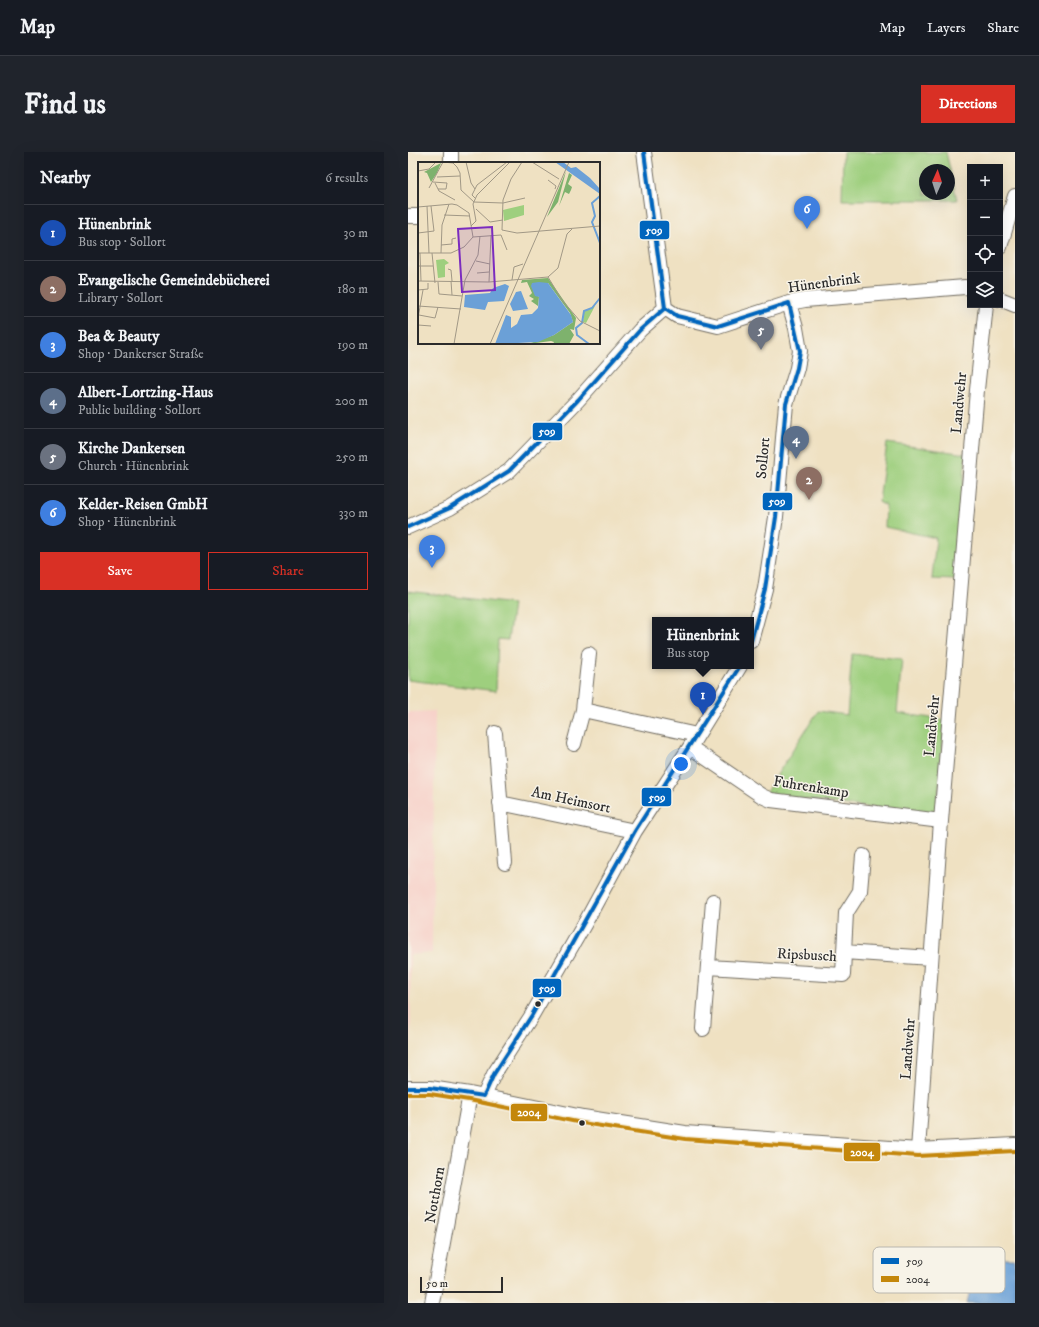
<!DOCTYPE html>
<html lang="en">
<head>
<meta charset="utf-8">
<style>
	body { margin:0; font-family:"IM FELL DW Pica",serif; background:#20242c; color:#f1f3f6 }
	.controls { position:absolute; right:12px; top:12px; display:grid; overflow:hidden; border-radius:0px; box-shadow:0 4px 16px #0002 }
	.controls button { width:36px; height:36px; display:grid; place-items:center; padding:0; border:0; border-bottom:1px solid #363941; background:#171b24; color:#f1f3f6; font:20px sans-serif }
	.compass { position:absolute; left:511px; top:12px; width:36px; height:36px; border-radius:50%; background:#171b24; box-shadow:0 4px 16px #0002; rotate:3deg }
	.scale { position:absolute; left:12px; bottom:10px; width:83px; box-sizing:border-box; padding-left:4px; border:2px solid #2b2b2b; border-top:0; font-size:11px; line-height:14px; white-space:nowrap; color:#2b2b2b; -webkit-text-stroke:3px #f7f3e8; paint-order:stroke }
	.you { position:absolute; left:273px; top:612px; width:14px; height:14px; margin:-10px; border:3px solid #fff; border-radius:50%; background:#1a73e8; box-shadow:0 0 0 6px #1a73e833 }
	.badge { display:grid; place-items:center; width:26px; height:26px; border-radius:50%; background:#d93025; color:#fff; font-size:13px; font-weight:700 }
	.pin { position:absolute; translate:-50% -33px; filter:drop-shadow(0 1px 2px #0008) }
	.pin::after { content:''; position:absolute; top:21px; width:14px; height:12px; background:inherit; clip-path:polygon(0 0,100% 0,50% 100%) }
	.popup { position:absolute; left:244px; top:465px; width:102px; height:52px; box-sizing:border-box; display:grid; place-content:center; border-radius:0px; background:#171b24; filter:drop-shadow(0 1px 3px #0005); font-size:13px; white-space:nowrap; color:#9ea1a6 }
	.popup b { font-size:15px; color:#f1f3f6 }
	.popup::after { content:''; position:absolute; left:50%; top:100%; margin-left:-8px; border:8px solid transparent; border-top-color:#171b24 }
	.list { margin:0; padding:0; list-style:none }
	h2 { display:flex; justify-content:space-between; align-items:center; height:52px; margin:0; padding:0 16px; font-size:17px }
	h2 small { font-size:13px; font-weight:400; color:#9ea1a6 }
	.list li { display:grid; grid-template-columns:26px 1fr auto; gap:12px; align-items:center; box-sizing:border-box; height:56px; padding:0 16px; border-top:1px solid #363941 }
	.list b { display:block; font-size:15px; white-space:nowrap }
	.list p { margin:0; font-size:13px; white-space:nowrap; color:#9ea1a6 }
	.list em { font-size:13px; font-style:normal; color:#9ea1a6 }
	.actions { display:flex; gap:8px; padding:12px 16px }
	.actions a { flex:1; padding:9px 0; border:1px solid #d93025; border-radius:0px; text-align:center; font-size:14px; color:#d93025 }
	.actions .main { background:#d93025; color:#fff }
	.icon { flex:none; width:22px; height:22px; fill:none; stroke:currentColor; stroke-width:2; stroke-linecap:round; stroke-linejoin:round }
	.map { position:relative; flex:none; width:607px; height:1151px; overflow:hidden; border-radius:0px }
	header { display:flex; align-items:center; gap:24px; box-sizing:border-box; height:56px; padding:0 20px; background:#171b24; border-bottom:1px solid #363941 }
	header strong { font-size:19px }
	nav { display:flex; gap:22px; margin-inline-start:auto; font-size:14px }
	.intro { display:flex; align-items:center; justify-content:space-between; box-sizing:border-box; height:96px; padding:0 24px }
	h1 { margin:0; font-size:28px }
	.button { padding:10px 18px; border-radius:0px; background:#d93025; color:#fff; font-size:14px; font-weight:700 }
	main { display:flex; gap:24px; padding:0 24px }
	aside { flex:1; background:#171b24; border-radius:0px; box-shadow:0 4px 16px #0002 }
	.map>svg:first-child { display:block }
	.built { fill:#f7d1c9 }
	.green { fill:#9ecf7e; stroke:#647d54; fill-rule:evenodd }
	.water { fill:#6ba0d7; stroke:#4b6681 }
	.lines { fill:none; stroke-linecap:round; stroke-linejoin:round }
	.minor-casing { stroke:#706b60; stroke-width:16 }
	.minor { stroke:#fff; stroke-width:14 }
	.bus-1-casing { stroke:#f7f3e8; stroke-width:7 }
	.bus-2-casing { stroke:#f7f3e8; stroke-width:7 }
	.bus-1 { stroke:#0065bd; stroke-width:4 }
	.bus-2 { stroke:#c4870b; stroke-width:4 }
	.bus-dot { fill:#2b2b2b; stroke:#f7f3e8; stroke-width:1.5 }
	.labels { text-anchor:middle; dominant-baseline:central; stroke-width:3; stroke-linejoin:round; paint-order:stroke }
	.street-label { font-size:15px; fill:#2b2b2b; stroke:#f7f3e8 }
	.inset-river { fill:none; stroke:#6ba0d7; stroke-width:2 }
	.inset-road { fill:none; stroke:#a19886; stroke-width:1 }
	.view { fill:#7b2cbf; fill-opacity:0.15; stroke:#7b2cbf; stroke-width:2 }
	.inset-edge { fill:none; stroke:#2b2b2b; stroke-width:2 }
	.key { fill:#f7f3e8; stroke:#bab7af; stroke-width:1 }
	.key-label { font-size:11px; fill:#2b2b2b }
	.line-badge { stroke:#f7f3e8; stroke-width:1.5 }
	.badge-label { font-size:11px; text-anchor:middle; font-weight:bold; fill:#fff }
</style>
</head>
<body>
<header>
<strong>Map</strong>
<nav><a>Map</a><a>Layers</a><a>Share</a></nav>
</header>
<div class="intro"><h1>Find us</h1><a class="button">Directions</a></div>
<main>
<aside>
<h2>Nearby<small>6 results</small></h2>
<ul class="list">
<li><span class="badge" style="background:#1a4fb4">1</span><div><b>Hünenbrink</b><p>Bus stop · Sollort</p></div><em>30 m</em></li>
<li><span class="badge" style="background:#8d6e63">2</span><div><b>Evangelische Gemeindebücherei</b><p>Library · Sollort</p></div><em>180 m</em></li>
<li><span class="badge" style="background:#3f7fe0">3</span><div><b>Bea &amp; Beauty</b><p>Shop · Dankerser Straße</p></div><em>190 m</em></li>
<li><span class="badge" style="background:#5c6f8a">4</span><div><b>Albert-Lortzing-Haus</b><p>Public building · Sollort</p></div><em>200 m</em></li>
<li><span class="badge" style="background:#6b7280">5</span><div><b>Kirche Dankersen</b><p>Church · Hünenbrink</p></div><em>250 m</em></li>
<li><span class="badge" style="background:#3f7fe0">6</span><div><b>Kelder-Reisen GmbH</b><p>Shop · Hünenbrink</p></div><em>330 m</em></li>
</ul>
<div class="actions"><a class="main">Save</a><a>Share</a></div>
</aside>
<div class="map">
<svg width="607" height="1151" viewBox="0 0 607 1151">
	<rect width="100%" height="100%" fill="#f7f3e8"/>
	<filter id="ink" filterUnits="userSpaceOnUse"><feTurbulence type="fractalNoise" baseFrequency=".025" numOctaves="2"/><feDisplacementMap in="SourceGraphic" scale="8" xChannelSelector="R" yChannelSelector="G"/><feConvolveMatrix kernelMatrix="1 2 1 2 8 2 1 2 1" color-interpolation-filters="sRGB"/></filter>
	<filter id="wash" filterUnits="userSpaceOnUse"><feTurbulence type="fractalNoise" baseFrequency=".012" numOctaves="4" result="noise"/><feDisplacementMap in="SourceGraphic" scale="16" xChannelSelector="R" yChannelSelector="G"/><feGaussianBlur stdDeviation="0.9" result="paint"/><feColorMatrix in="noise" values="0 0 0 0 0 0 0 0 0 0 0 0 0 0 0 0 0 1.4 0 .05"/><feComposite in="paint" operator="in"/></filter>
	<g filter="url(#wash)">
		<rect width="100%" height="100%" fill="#efe1c2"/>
		<!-- built -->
		<path class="built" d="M27,559l-3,242 -22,2 1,88h-3v-331z"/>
		<!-- green -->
		<path class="green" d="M435,0h103l11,48h-115zM517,18h24v24h-24z
			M479,291l79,11 -11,126 -23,-1 4,-41 -51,-11 1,-21 -7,-4z
			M0,439l105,13 -5,36 -10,-1 -2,52 -88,-11z
			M444,502l50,5 -5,54 48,7 -8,90 -7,5 -153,-19 -11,-4 52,-81 29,4z"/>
		<!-- water -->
		<path class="water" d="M595,1107h12v44h-48l4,-17 8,-17z"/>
	</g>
	<g filter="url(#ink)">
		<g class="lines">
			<defs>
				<path id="minor" d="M43,0v11
					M236,0l21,156
					M0,64h11
					M592,95l15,-51
					M592,147l15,6
					M257,156l12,8 41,10 71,-23 16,-3 160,-13 5,1
					M0,375l42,-19 59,-37 69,-71 62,-70 25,-22
					M343,489l14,-52 11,-72 10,-113 11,-36 3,-17 -4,-23 -7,-25
					M175,558l114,25
					M87,581l10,130
					M166,592l9,-34 6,-56
					M282,595l72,49 9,4 170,21
					M92,651l135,28
					M436,800l2,-39 14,-22 3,-35
					M300,815l135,8 1,-23 87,6
					M295,877l10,-128
					M0,936h22l40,6 113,23 102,16 233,17 97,-5
					M76,944l10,-22 38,-59 53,-92 50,-92 55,-84 50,-81
					M510,998l23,-329 36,-431 9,-85
					M24,1151l38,-209"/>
			</defs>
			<!-- minor casing -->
			<use href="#minor" class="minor-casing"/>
			<!-- minor -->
			<use href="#minor" class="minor"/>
			<defs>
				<path id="bus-1" d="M236,0l21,156
					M257,156l12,8 41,10 71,-23
					M0,375l42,-19 59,-37 69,-71 62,-70 25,-22
					M343,489l14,-52 11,-72 10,-113 11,-36 3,-17 -11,-48
					M0,936h22l54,8
					M76,944l10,-22 38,-59 103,-184 105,-165"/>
				<path id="bus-2" d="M0,942h22l39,6 113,23 103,16 233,17 97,-5"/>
			</defs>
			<!-- bus-1 casing -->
			<use href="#bus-1" class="bus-1-casing"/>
			<!-- bus-2 casing -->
			<use href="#bus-2" class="bus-2-casing"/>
			<!-- bus-1 -->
			<use href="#bus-1" class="bus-1"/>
			<!-- bus-2 -->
			<use href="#bus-2" class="bus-2"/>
		</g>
	</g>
	<!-- markers -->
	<g class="bus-dot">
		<circle cx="130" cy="852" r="3.5"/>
		<circle cx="174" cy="971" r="3.5"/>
	</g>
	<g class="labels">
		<!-- street labels -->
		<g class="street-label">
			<text transform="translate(416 131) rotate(-8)">Hünenbrink</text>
			<text transform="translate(551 251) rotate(-85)">Landwehr</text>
			<text transform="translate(355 306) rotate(-85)">Sollort</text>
			<text transform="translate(524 574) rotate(-85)">Landwehr</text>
			<text transform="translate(403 635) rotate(9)">Fuhrenkamp</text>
			<text transform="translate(163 648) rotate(12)">Am Heimsort</text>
			<text transform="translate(399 803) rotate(3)">Ripsbusch</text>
			<text transform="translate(500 897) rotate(-86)">Landwehr</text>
			<text transform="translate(27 1043) rotate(-80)">Notthorn</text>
		</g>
	</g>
	<!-- overview -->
	<g transform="translate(10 10)">
		<rect width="182" height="182" fill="#efe1c2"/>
		<path d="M106,43v10l-20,6 -1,-11zM26,97l5,4 -4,2v12l-7,1 -2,-18zM177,144l-9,17 -3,-1 1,-11z" fill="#9ecf7e"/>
		<path d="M23,1l-4,10 -6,9 -4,-9 -3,-1zM148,9l-8,31 -11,15zM151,11l3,2 -4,9 4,3 -1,3 -2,4 -4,-2 -6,14zM130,116l28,40 -2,12 -4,-1 4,6 -5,9h-16l1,-2 -3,-1 -23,3 26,-9 19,-13 -3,-9 -22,-30h-16l2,9 5,5 -1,9 -7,-5 3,-2 -5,-3 3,-3 -5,-11 -6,1 1,-3z" fill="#7eb26d"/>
		<path d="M137,0h8l8,6 5,-1 14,11 10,11v5zM121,120l9,1 23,32 2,7 -19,13 -16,7 -43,2 11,-29 5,2v11l6,-4 4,-9 11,-1 6,-6 1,-11 -4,-1 -4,-10 1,-3zM87,122l4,2 -5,15 -16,1 -3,8 -21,-3 1,-12 25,-2 3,-5zM103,129l7,18 -15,2 -3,-7 6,-12z" fill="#6ba0d7"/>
		<path class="inset-river" d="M182,34l-8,7 3,13 -3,6 8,21M171,182l-12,-9 -1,-7 6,-5 2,-12 8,-3 8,-10"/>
		<path class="inset-road" d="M25,0l10,1 4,4 3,6 1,17 13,12 29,1 22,-5M48,0l5,21 4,6M104,0l-11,17 -8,21 -1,30 15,3 83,-7M114,0l27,17M0,9l11,-2 7,-7M19,15l23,-1M130,18l8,6 -1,3M15,20l14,1 -1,6h-8M17,21l4,8 16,9M11,26l14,-26M57,36l-3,-3 5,-10 30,-23M9,44l2,47M0,45l34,-3 5,1 12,8 4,24M58,47l14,13 13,-2M26,53l26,1M53,64l5,-5 -3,-17 4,-9 33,-33M0,69v15M0,71l16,-2 -3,-25M55,75l28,-2 6,15M23,83l11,-1v-5l4,-1M0,91h33l13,-6 9,-10M2,91l1,28M14,91l3,30M23,91l1,-28 7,-21M58,99l14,3M0,104h15M30,107l3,1 1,11M59,111l12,-1M130,115l14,23 18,21 20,10M47,118l13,-25 2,-19M94,118l2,-13 9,-3M0,119l71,1 59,-5 10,-9 9,-34 5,-5M33,119l1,14M20,120l1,12 23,2M71,120l2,-47M0,128l10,-1v-6M0,144l43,3M1,153l16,3 3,-11M0,156l5,-28M0,163l13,1M36,182l11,-64M72,182l79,-182"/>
		<path class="view" d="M74,65l3,63 -33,2 -4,-63z"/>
		<rect width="182" height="182" class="inset-edge"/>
	</g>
	<!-- legend -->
	<rect x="465" y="1095" width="132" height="46" rx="6" class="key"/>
	<rect x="473" y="1106" width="18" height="6" fill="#0065bd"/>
	<rect x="473" y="1124" width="18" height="6" fill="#c4870b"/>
	<g class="key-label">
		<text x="498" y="1113">509</text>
		<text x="498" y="1131">2004</text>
	</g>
	<g class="line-badge">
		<rect x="231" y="68" width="31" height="20" rx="4" fill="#0065bd"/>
		<rect x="124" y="270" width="31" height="19" rx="4" fill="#0065bd"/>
		<rect x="354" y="340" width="31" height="19" rx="4" fill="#0065bd"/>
		<rect x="233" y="635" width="31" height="20" rx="4" fill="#0065bd"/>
		<rect x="124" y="826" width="30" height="20" rx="4" fill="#0065bd"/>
		<rect x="102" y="951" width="38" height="19" rx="4" fill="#c4870b"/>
		<rect x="435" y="990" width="38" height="20" rx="4" fill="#c4870b"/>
	</g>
	<g class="badge-label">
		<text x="246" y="82">509</text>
		<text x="139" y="283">509</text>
		<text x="369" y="353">509</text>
		<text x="249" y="649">509</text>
		<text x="139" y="840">509</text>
		<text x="121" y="964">2004</text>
		<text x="454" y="1004">2004</text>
	</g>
</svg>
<div class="controls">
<button>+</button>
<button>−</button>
<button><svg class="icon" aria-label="locate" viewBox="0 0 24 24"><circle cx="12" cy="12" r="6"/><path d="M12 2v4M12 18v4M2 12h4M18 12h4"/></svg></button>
<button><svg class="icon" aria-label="layers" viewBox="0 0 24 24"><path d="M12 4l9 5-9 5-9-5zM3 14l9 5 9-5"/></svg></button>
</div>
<svg class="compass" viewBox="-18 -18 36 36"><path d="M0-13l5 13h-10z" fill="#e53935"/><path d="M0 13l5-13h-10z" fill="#9ea1a6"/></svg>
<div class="scale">50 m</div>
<div class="you"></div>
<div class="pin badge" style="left:295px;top:563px;background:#1a4fb4">1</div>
<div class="popup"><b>Hünenbrink</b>Bus stop</div>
<div class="pin badge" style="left:401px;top:348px;background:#8d6e63">2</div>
<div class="pin badge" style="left:24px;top:416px;background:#3f7fe0">3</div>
<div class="pin badge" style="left:388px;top:307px;background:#5c6f8a">4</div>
<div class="pin badge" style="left:353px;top:198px;background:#6b7280">5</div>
<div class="pin badge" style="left:399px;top:77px;background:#3f7fe0">6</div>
</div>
</main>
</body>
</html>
